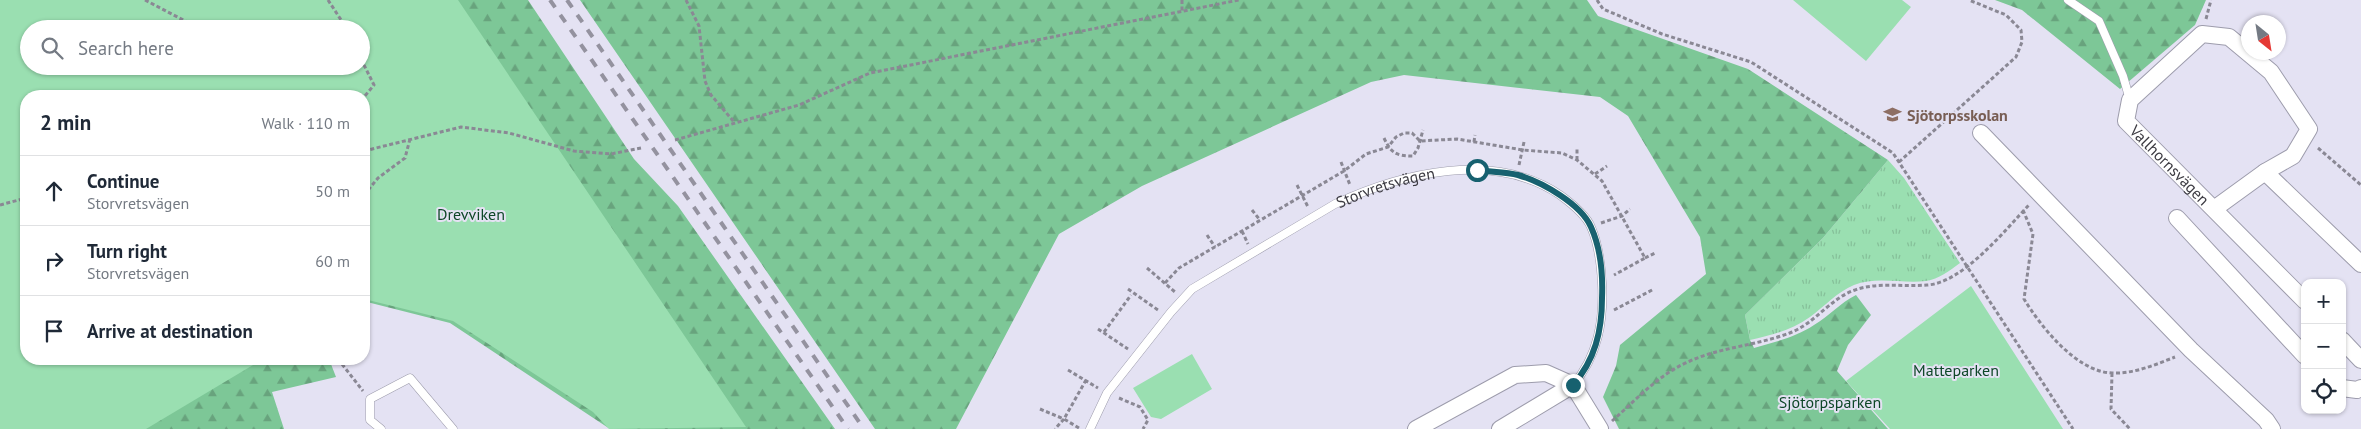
<!DOCTYPE html>
<html lang="en">
<head>
<meta charset="utf-8">
<style>
	body { margin:0; font-family:"PT Sans",sans-serif; background:#f2f2f3; color:#1f2937 }
	.controls { position:absolute; right:15px; bottom:15px; display:grid; overflow:hidden; border-radius:10px; box-shadow:0 1px 4px #0004 }
	.controls button { width:45px; height:45px; display:grid; place-items:center; padding:0; border:0; border-bottom:1px solid #e0e1e3; background:#fff; color:#1f2937; font:25px sans-serif }
	.compass { position:absolute; left:2241px; top:15px; width:45px; height:45px; border-radius:50%; background:#fff; box-shadow:0 1px 4px #0004; rotate:150deg }
	.stop { position:absolute; width:15px; height:15px; margin:-11px; border:4px solid #17616f; border-radius:50%; background:#fff }
	.stop.end { background:#17616f; border-color:#fff; box-shadow:0 1px 5px #0008 }
	.list { margin:0; padding:0; list-style:none }
	h2 { display:flex; justify-content:space-between; align-items:center; height:65px; margin:0; padding:0 20px; font-size:21px }
	h2 small { font-size:16px; font-weight:400; color:#747a83 }
	.list li { display:grid; grid-template-columns:32px 1fr auto; gap:15px; align-items:center; box-sizing:border-box; height:70px; padding:0 20px; border-top:1px solid #e0e1e3 }
	.list b { display:block; font-size:19px; white-space:nowrap }
	.list p { margin:0; font-size:16px; white-space:nowrap; color:#747a83 }
	.list em { font-size:16px; font-style:normal; color:#747a83 }
	.icon { flex:none; width:28px; height:28px; fill:none; stroke:currentColor; stroke-width:2; stroke-linecap:round; stroke-linejoin:round }
	.map { position:relative; flex:none; width:2361px; height:429px; overflow:hidden }
	.search { position:absolute; background:#fff; box-shadow:0 1px 4px #0004; left:20px; top:20px; width:350px; height:55px; display:flex; align-items:center; gap:12px; box-sizing:border-box; padding:0 18px; border-radius:28px; color:#747a83; font-size:19px }
	.panel { position:absolute; background:#fff; box-shadow:0 1px 4px #0004; left:20px; top:90px; width:350px; height:275px; border-radius:20px }
	.map>svg:first-child { display:block }
	.grass { fill:url(#grass-tufts) }
	.forest { fill:url(#forest-firs) }
	.green { fill:#9adfb1; fill-rule:evenodd }
	.lines { fill:none; stroke-linecap:round; stroke-linejoin:round }
	.service-casing { stroke:#9d9cac; stroke-width:9 }
	.minor-casing { stroke:#9d9cac; stroke-width:18 }
	.path { stroke:#8a8894; stroke-width:3; stroke-dasharray:4 2.5; stroke-linecap:butt }
	.service { stroke:#fff; stroke-width:8 }
	.minor { stroke:#fff; stroke-width:16 }
	.rail { stroke:#94929f; stroke-width:4; stroke-dasharray:9 9; stroke-linecap:butt }
	.route { stroke:#17616f; stroke-width:6 }
	.labels { text-anchor:middle; dominant-baseline:central; stroke-width:4; stroke-linejoin:round; paint-order:stroke }
	.education-label { font-size:16px; font-weight:bold; fill:#785e54; stroke:#e4e2f3; text-anchor:start }
	.street-label { font-size:16px; fill:#3c3b42; stroke:#e4e2f3 }
	.park-label { font-size:16px; fill:#0e4728; stroke:#e4e2f3 }
</style>
</head>
<body>
<div class="map">
<svg width="2361" height="429" viewBox="0 0 2361 429">
	<defs>
		<pattern id="grass-tufts" width="24" height="20" patternUnits="userSpaceOnUse" patternTransform="scale(1.25)"><rect width="24" height="20" fill="#9adfb1"/><path d="M3 7l-1-3M5 7V3M7 7l1-3M15 17l-1-3M17 17v-4M19 17l1-3" fill="none" stroke="#86c099"/></pattern>
		<pattern id="forest-firs" width="22" height="20" patternUnits="userSpaceOnUse" patternTransform="scale(1.25)"><rect width="22" height="20" fill="#7dc797"/><path d="M5 1l3.5 6h-7zM16 11l3.5 6h-7z" fill="#68a37d"/></pattern>
	</defs>
	<rect width="100%" height="100%" fill="#e4e2f3"/>
	<!-- grass -->
	<path class="grass" d="M1888,160l16,18 56,85c-11,8 -21,16 -34,18 -24,3 -49,-5 -72,4 -17,7 -29,21 -44,32 -18,13 -38,18 -60,23l-5,-25 78,-77z"/>
	<!-- forest -->
	<path class="forest" d="M0,0h528l106,159 44,47 157,223h-225l-160,-106 -83,-21 -3,1v-168l70,-16 -73,-90h-332v37l299,30h-302v263h303l7,18 -64,15 12,37h-284z
		M580,0h1007l11,16 150,53 140,91 -65,78 -78,77 5,25 4,8c21,-6 42,-11 60,-23 15,-9 26,-22 42,-30l15,20 -23,30 -11,26 51,58h-269l-16,-32 13,-31 4,-21 86,-71 -6,-37 -72,-121 -28,-19 -196,-22 -33,7 -229,104 -83,48 -103,195h-81z
		M1995,0h211l-11,25 -75,64 -98,-79z"/>
	<!-- green -->
	<path class="green" d="M0,0h458l288,427 -137,2 -16,-17 -140,-91 -89,-22v-203h-338v263h237l-117,70h-146zM29,29h332v37h-332z
		M1793,0h109l9,7 -45,54z
		M1971,286l92,143h-173l-44,-48z
		M1192,354l20,35 -51,30 -10,-2 -18,-29z"/>
	<g class="lines">
		<defs>
			<g id="service">
				<path d="M2068,0l31,21 24,55 7,24"/>
				<path d="M381,429l-11,-9v-21l40,-21 43,51"/>
				<path id="s1" d="M1090,429l17,-36 64,-81 21,-23 143,-85c67,-31 159,-54 225,-9 11,8 26,20 31,32 8,18 10,37 11,56 2,38 -4,73 -29,102"/>
			</g>
			<g id="minor">
				<path d="M1981,133l210,217 75,70 6,9"/>
				<path d="M2265,172l96,92"/>
				<path id="s2" d="M2214,209l51,-37 28,-16 16,-27 -38,-57 -42,-35 -27,-3 -72,66 -4,21 179,180"/>
				<path d="M2177,218l128,138"/>
				<path d="M2342,340l19,20"/>
				<path d="M2342,388l15,2 4,-2"/>
				<path d="M1416,429l99,-54 31,-2 27,12"/>
				<path d="M1500,429l73,-44 27,44"/>
			</g>
		</defs>
		<!-- service casing -->
		<use href="#service" class="service-casing"/>
		<!-- minor casing -->
		<use href="#minor" class="minor-casing"/>
		<!-- path -->
		<path class="path" d="M145,0l42,22 41,7
			M328,0l19,29
			M686,0l13,26 6,55 6,14 24,28
			M1182,0v11
			M1597,0l6,9 59,25 89,28 142,91 180,276
			M2206,19l5,-19
			M361,59l13,26 -10,12
			M1384,138c7,15 12,18 29,18l5,-8 5,-18
			M675,140l124,-35 71,-32 369,-73
			M1474,142l1,-7
			M2318,148l43,37
			M364,151l97,-24 48,6 65,18 37,3 30,-6
			M1577,160v-12
			M1341,162l9,23
			M1899,162l117,-105 6,-15 -1,-12 -15,-15 -37,-15
			M1519,165l5,-23
			M1595,174l12,-8
			M1297,185l11,22
			M364,195l14,-17 27,-20 5,-19
			M0,205l26,-7
			M1252,210l8,10
			M2023,210l10,24 -9,65c17,28 53,73 88,74 21,1 43,-8 63,-16
			M1601,223l21,-7 8,-7
			M1242,231l6,13
			M1207,235l8,12
			M1645,258l10,-5
			M1147,268l28,24
			M1165,283l14,-15 165,-97 22,-17 22,-7 8,-10 8,-4h8l8,8 37,-2 66,11 39,3 15,7 25,21 43,77 -31,17
			M1128,289l30,21
			M1614,310l40,-21
			M1098,329l30,20
			M1104,332l27,-37
			M338,359l25,32
			M1068,370l30,18
			M2112,373l-1,36 19,20
			M1119,398l21,9 8,13 -5,9
			M1040,409l24,10 -9,10
			M1612,421c25,-22 47,-47 78,-60 31,-14 70,-16 102,-29 24,-10 39,-34 63,-42 22,-8 48,-3 72,-5 36,-2 78,-55 102,-80
			M1079,428l-15,-9 22,-39"/>
		<!-- service -->
		<use href="#service" class="service"/>
		<!-- minor -->
		<use href="#minor" class="minor"/>
		<!-- rail -->
		<path class="rail" d="M550,0l298,429
			M567,0l297,429"/>
	</g>
	<g class="lines">
		<!-- route -->
		<path class="route" d="M1477,170c13,2 29,2 41,5 24,7 63,29 73,52 10,22 12,47 11,71 0,33 -7,62 -29,87"/>
	</g>
	<!-- icons -->
	<defs>
		<symbol id="school-bare" viewBox="-9 -9 18 18"><path d="M0-5L7-2L0 1L-7-2ZM-4 1L0 2.5L4 1V4Q0 6-4 4Z" fill="#8d6e63" stroke="#e4e2f3" stroke-width="2.5" paint-order="stroke"/></symbol>
	</defs>
	<g fill-rule="evenodd">
		<use href="#school-bare" x="1880" y="102" width="25" height="25"/>
	</g>
	<g class="labels">
		<!-- education labels -->
		<g class="education-label">
			<text x="1907" y="115">Sjötorpsskolan</text>
		</g>
		<!-- street labels -->
		<g class="street-label">
			<text stroke="none"><textPath href="#s2" startOffset="458">Vallhornsvägen</textPath></text>
			<text stroke="none"><textPath href="#s1" startOffset="394">Storvretsvägen</textPath></text>
		</g>
		<!-- park labels -->
		<g class="park-label">
			<text x="471" y="214">Drevviken</text>
			<text x="1956" y="370">Matteparken</text>
			<text x="1830" y="402">Sjötorpsparken</text>
		</g>
	</g>
</svg>
<div class="controls">
<button>+</button>
<button>−</button>
<button><svg class="icon" aria-label="locate" viewBox="0 0 24 24"><circle cx="12" cy="12" r="6"/><path d="M12 2v4M12 18v4M2 12h4M18 12h4"/></svg></button>
</div>
<svg class="compass" viewBox="-18 -18 36 36"><path d="M0-13l5 13h-10z" fill="#e53935"/><path d="M0 13l5-13h-10z" fill="#747a83"/></svg>
<div class="stop" style="left:1477px;top:170px"></div>
<div class="stop end" style="left:1573px;top:385px"></div>
<div class="search"><svg class="icon" aria-label="search" viewBox="0 0 24 24"><circle cx="10" cy="10" r="6"/><path d="M15 15l6 6"/></svg>Search here</div>
<section class="panel">
<h2>2 min<small>Walk · 110 m</small></h2>
<ul class="list">
<li><svg class="icon" aria-label="ahead" viewBox="0 0 24 24"><path d="M12 20V5M6 11l6-6 6 6"/></svg><div><b>Continue</b><p>Storvretsvägen</p></div><em>50 m</em></li>
<li><svg class="icon" aria-label="right" viewBox="0 0 24 24"><path d="M7 20v-9h11M14 6l5 5-5 5"/></svg><div><b>Turn right</b><p>Storvretsvägen</p></div><em>60 m</em></li>
<li><svg class="icon" aria-label="arrive" viewBox="0 0 24 24"><path d="M6 21V4h12l-3 4 3 4H6"/></svg><div><b>Arrive at destination</b></div></li>
</ul>
</section>
</div>
</body>
</html>
